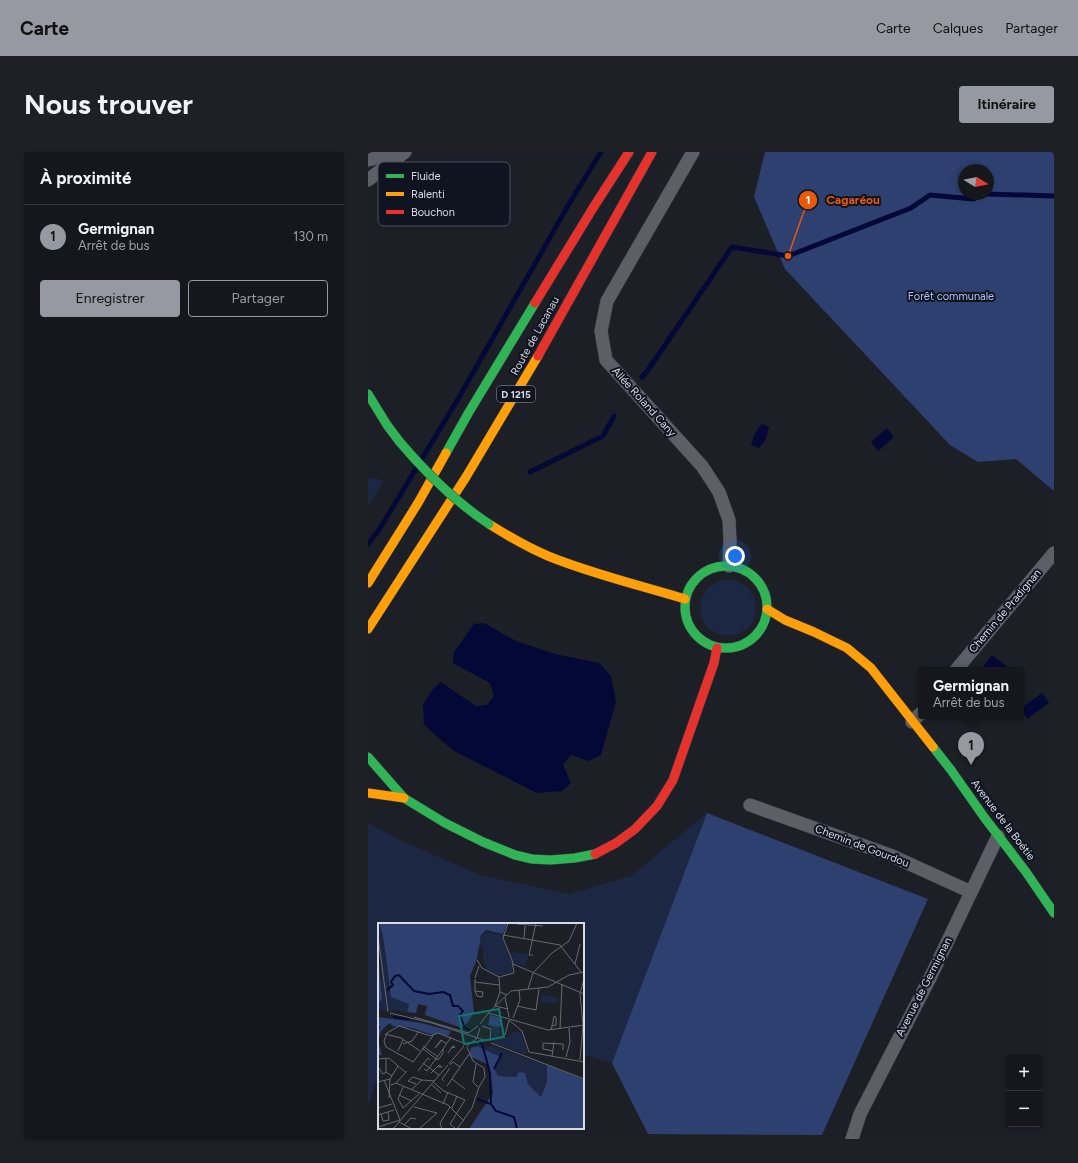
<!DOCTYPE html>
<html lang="fr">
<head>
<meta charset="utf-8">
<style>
	body { margin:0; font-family:Figtree,sans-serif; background:#1e2025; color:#f1f3f6 }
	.controls { position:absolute; right:12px; bottom:12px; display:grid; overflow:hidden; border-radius:4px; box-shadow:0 2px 6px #0003 }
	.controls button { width:36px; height:36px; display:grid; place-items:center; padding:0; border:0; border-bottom:1px solid #34363b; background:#15171c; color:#f1f3f6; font:20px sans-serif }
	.compass { position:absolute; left:590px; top:12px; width:36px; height:36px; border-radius:50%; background:#15171c; box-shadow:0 2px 6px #0003; rotate:100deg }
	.you { position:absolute; left:367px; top:404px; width:14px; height:14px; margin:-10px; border:3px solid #fff; border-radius:50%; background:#1a73e8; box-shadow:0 0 0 6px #1a73e833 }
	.badge { display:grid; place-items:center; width:26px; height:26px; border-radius:50%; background:#9699a2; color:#111; font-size:13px; font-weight:700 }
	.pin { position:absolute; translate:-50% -33px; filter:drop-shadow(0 1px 2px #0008) }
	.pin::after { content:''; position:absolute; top:21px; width:14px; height:12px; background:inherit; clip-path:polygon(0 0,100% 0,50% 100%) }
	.popup { position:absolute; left:550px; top:515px; width:106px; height:52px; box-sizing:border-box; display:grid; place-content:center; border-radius:4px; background:#15171c; filter:drop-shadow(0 1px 3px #0005); font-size:13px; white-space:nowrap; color:#9d9fa3 }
	.popup b { font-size:15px; color:#f1f3f6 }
	.popup::after { content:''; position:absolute; left:50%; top:100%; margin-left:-8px; border:8px solid transparent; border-top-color:#15171c }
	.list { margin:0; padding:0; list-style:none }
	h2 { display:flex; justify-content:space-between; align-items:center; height:52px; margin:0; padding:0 16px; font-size:17px }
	h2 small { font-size:13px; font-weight:400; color:#9d9fa3 }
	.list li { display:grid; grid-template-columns:26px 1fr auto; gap:12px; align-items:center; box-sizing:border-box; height:64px; padding:0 16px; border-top:1px solid #34363b }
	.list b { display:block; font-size:15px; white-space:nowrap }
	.list p { margin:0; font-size:13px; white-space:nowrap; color:#9d9fa3 }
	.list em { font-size:13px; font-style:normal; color:#9d9fa3 }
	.actions { display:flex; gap:8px; padding:12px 16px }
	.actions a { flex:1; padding:9px 0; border:1px solid #9699a2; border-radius:4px; text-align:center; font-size:14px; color:#9699a2 }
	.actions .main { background:#9699a2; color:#111 }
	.map { position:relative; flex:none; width:686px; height:987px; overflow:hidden; border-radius:4px }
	header { display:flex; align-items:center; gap:24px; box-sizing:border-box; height:56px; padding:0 20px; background:#9699a2; color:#111 }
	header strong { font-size:19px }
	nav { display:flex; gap:22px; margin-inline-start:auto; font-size:14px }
	.intro { display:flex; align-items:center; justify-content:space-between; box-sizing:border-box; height:96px; padding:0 24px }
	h1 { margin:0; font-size:28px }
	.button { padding:10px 18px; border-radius:4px; background:#9699a2; color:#111; font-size:14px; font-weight:700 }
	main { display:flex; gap:24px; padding:0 24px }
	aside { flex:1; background:#15171c; border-radius:4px; box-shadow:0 2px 6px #0003 }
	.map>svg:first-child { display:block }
	.green { fill:#1c2744 }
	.forest { fill:#2e4070; fill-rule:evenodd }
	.water { fill:#040836 }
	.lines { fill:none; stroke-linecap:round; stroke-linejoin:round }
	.stream { stroke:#040836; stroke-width:5 }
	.street-casing { stroke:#393b41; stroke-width:14 }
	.fast-casing { stroke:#393b41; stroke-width:10 }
	.slow-casing { stroke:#393b41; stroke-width:10 }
	.jam-casing { stroke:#393b41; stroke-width:10 }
	.street { stroke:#5c5f65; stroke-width:13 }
	.fast { stroke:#30b455; stroke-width:9 }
	.slow { stroke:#ff9f0a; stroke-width:9 }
	.jam { stroke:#e5322d; stroke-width:9 }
	.fast-bridge-casing { stroke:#393b41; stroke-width:10; stroke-linecap:butt }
	.fast-bridge { stroke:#30b455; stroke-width:9 }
	.labels { text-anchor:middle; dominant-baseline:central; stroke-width:4; stroke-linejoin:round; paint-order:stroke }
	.shield { fill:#0f1420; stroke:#9b9faa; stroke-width:1 }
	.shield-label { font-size:10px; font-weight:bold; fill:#d7dbe5 }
	.park-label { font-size:11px; fill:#aec4f6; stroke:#0f1420 }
	.street-label { font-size:11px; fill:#d7dbe5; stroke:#0f1420 }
	.inset-river { fill:none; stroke:#040836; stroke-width:2 }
	.inset-road { fill:none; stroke:#676a72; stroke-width:1 }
	.view { fill:#0f766e; fill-opacity:0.15; stroke:#0f766e; stroke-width:2 }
	.inset-edge { fill:none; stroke:#d7dbe5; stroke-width:2 }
	.key { fill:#0f1420; stroke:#4b505b; stroke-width:1 }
	.key-label { font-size:11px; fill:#d7dbe5 }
	.leader { fill:none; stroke:#e8590c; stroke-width:1.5 }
	.callout-dot { fill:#e8590c; stroke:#0f1420; stroke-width:1.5 }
	.mark-label { font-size:12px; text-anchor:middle; font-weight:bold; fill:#fff }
	.callout-label { font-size:12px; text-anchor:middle; font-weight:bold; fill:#e8590c; stroke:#0f1420; stroke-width:4; stroke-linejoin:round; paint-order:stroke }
</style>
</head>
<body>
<header>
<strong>Carte</strong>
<nav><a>Carte</a><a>Calques</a><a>Partager</a></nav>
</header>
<div class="intro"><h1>Nous trouver</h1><a class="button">Itinéraire</a></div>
<main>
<aside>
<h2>À proximité<small></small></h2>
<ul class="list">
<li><span class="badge">1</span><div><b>Germignan</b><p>Arrêt de bus</p></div><em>130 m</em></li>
</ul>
<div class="actions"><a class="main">Enregistrer</a><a>Partager</a></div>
</aside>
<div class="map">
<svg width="686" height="987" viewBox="0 0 686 987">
	<rect width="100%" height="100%" fill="#1c1f26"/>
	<!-- green -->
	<path class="green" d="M0,326l16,2 -16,26z
		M332 456a28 28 0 1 1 56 0a28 28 0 1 1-56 0Z
		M339,661l-95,250 -29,-8v-131h-204v150l-11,32v-283l41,21 71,31 89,19 62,-18z"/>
	<!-- forest -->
	<path class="forest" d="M397,0h289v339l-38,-32 -38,3 -28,-17 -165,-176 -31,-72zM596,18h24v24h-24z
		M339,661l221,86 -106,236 -174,-1 -36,-71z"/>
	<!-- water -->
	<path class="water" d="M394,272l7,3 -3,12 -7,9 -8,-3 4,-12z
		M519,276l7,9 -16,14 -7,-9z
		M116,471l32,18 39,13 44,9 12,13 5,26 -15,53 -12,6 -18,-6 -8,10 8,18 -9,8 -25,2 -83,-42 -30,-26 -1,-21 10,-15 8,-7 35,24 11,-1 7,-9 -4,-13 -37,-20 1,-11 20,-28z
		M624,503l17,13 -1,2h-27z
		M674,541l7,10 -22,16 -6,-11z"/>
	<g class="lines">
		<!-- stream -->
		<path class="stream" d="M620,42l66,2
			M274,225l6,-7 84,-123 56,9 123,-48 19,-13 43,4 14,-5
			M162,320l73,-36 11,-20
			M0,392l11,-14 79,-131 111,-195 32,-52"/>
		<defs>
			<path id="street" d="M325,0l-86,149 -6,30 5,29 96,106 17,26 10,28 1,20 -1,26
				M0,8l16,-4 14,-4
				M0,28l37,-28
				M588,518l98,-117
				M544,570l9,-9
				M382,653l140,50 81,37
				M484,987l8,-25 71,-138 67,-140"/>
			<path id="fast" d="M0,242l19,31 12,16
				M78,301l23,-41 66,-109
				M317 455a41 41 0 1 1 82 0a41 41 0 1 1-82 0Z
				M565,595l18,23 33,47 42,55 28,41
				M0,605l36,41 41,25 38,19 32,13 17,4 18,1 25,-2 20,-4"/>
			<path id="slow" d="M121,372c19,12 38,23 59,32 44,18 91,29 137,43
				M0,431l50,-80 28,-50
				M399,457l18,11 29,12 33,16 24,20 62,79
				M0,477l98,-152 72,-121
				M0,641l36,5"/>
			<path id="jam" d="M167,151l58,-95 36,-56
				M170,204l114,-204
				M227,702l21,-11 19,-14 22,-23 16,-26 41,-117 3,-15"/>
		</defs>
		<!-- street casing -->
		<use href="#street" class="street-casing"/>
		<!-- fast casing -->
		<use href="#fast" class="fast-casing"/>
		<!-- slow casing -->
		<use href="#slow" class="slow-casing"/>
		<!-- jam casing -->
		<use href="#jam" class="jam-casing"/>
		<!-- street -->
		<use href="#street" class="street"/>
		<!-- fast -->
		<use href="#fast" class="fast"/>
		<!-- slow -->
		<use href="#slow" class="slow"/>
		<!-- jam -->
		<use href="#jam" class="jam"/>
		<defs>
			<path id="fast-bridge" d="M31,289c27,32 55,60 90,83"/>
		</defs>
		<!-- fast-bridge casing -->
		<use href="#fast-bridge" class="fast-bridge-casing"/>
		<!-- fast-bridge -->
		<use href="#fast-bridge" class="fast-bridge"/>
	</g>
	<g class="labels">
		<!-- shield labels -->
		<rect class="shield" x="129" y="234" width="38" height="16" rx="3"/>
		<g class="shield-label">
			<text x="148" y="242">D 1215</text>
		</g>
		<!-- park labels -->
		<g class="park-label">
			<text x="583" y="144">Forêt communale</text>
		</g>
		<!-- street labels -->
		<g class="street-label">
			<text transform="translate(167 184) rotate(-61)">Route de Lacanau</text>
			<text transform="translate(276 250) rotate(48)">Allée Roland Cany</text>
			<text transform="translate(637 459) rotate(-50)">Chemin de Pradignan</text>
			<text transform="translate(635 668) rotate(53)">Avenue de la Boétie</text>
			<text transform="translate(494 694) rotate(21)">Chemin de Gourdou</text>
			<text transform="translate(556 835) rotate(-63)">Avenue de Germignan</text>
		</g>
	</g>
	<!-- overview -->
	<g transform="translate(10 771)">
		<rect width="206" height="206" fill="#1c1f26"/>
		<path d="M1,0l4,13 6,56 20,12 -2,8 -29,-2v-7l4,-4zM108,9l16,3 10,28v11l-15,1 -10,-5 -4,-10v-14l-4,1 2,-10zM132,29l19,2 -4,12 -12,-3zM164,71l16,4 -1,5 -16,-1zM110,102l11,2v9l8,1 6,-5 9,1 5,22 -35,-13 1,-12zM99,118l10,6 5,-1 55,19v17l-6,15 -13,-13 -12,-7 -18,-1 -3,-5 6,-14 -24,-11z" fill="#1c2744"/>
		<path d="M1,0h128l-4,11 -17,-4 -5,5 -4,24 -7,17 4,37 -9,13 -6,1 -34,-12 2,-9 -9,-2 -2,9 -9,-1 2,-8 -18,-7 -8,-61zM0,29l4,47 -4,4zM112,92l11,3 1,7 -3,2 -11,-2zM0,94l43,6 30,8 -3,5 -10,-3 -5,2 -21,-7 -19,-2 -4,-3 -8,8 -3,10 4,14h-4v-26l3,-1 -3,-3zM99,123l24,11 -6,13 3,6 18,1 3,-5 6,1 3,11 13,13 6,-15v-17l37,15v49h-115l24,-36 -4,-28 -20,-9 2,-8z" fill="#2e4070"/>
		<path class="inset-river" d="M9,67l6,-5 -2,-3 4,-6 4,-1 15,16 15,3 14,-2 7,3 3,11h6M81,84l4,4 -3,4 5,13 6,3M15,94l16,2M99,117l5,4 8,29 1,30M116,146l8,-16M99,176l14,5 5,7 18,6 3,12"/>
		<path class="inset-road" d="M139,1l26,2M125,12l57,10 21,27M0,13l10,76M146,15l1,-12M155,32h-4l7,-32M99,37l5,8 17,9 1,15 7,3M135,41l71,30M197,41l5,-20M121,54l15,-4 -2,-13 -9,-22 5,-15M97,55l4,-12M97,56v12l2,5 5,1 1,-5 -8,-1M97,59l24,3M150,66l5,-16 19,-20 17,-12 8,-18M122,69l-5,14 13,3M127,74l4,20M139,83l19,4 3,-21M12,90l42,10 55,18M110,90l60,17 36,-5M36,94l54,16 10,-7M135,95l7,-18 -1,-10M131,97l13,11 7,21 55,10M102,101l9,-12 22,-21 37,-4 21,-12 15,-3M104,103l9,3 -1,12M182,106l2,-45M173,107l1,-4 4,-1v-8l-2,-1 -2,10M7,111l16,4 19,13M127,112l4,-15M55,113l-20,26 -27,-15 -2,-6 3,-8 12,-7 32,10 7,-3 28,11M64,117l-7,8 6,-8 6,4M113,120l93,36M25,121l9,-3 7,-10M45,123l15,11M89,123l10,-8 3,-10M44,125l14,11M65,126l8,-12M20,128l5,-11M175,128l-10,-2v-6l20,1v6M70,130l5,-7 2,1 -4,1M174,133l2,-14M188,134l4,-15 -1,-14M0,136l11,-1 16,14M8,136v13l6,4M202,137l3,-35 -3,-31 4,-15M45,140l16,12M71,141l15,-18M98,141l-3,18 5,5M72,142l3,-3 7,5M0,144l5,7 3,-2M46,146l3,2 16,-22v4l-5,7 -2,-1M40,148l10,-13 2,2M53,150l8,-8 3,2h-4M12,156l8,-13M74,156l13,10M6,157l16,40M66,158l-2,-2 8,-11M0,159l12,-3M18,160l52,22 16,16M56,160l10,8 21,9 -15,24 6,5M38,161l-8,-3 5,-4 9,3M13,162l5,-2 11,-12M54,162l9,8M69,163l22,-32M25,164l-5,12 5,9 16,-14M33,167l11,-10 13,1M21,172l13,6M11,175l1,-19M65,181l5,-12M36,184l23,6 -18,16M0,185l14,-4M74,185l5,-12M3,191l2,7 6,-1 -1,-8M0,192l16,-5M21,199l13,7M26,202l7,-7 5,1M0,204l22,-7M15,206l55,-64M64,206l-2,-6 10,-16M79,206l15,-21 7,-21 6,-10 -1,-9 -11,-7 -6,-14"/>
		<path class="view" d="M121,86l5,28 -40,7 -5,-28z"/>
		<rect width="206" height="206" class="inset-edge"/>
	</g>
	<!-- legend -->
	<rect x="10" y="10" width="132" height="64" rx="6" class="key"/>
	<rect x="18" y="22" width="18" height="4" fill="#30b455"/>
	<rect x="18" y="40" width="18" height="4" fill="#ff9f0a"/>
	<rect x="18" y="58" width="18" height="4" fill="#e5322d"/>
	<g class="key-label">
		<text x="43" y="28">Fluide</text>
		<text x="43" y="46">Ralenti</text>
		<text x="43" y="64">Bouchon</text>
	</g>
	<!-- callouts -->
	<path class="leader" d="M420 104L440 48"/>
	<g class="callout-dot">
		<circle cx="420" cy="104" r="4"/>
		<circle cx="440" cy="48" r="10"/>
	</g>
	<g class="mark-label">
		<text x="440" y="52">1</text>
	</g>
	<g class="callout-label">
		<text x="485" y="52">Cagaréou</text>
	</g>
</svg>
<div class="controls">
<button>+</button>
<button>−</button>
</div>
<svg class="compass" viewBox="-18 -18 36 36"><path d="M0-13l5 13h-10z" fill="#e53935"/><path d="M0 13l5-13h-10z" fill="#9d9fa3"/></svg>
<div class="you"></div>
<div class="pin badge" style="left:603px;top:613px">1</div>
<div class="popup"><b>Germignan</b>Arrêt de bus</div>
</div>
</main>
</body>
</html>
